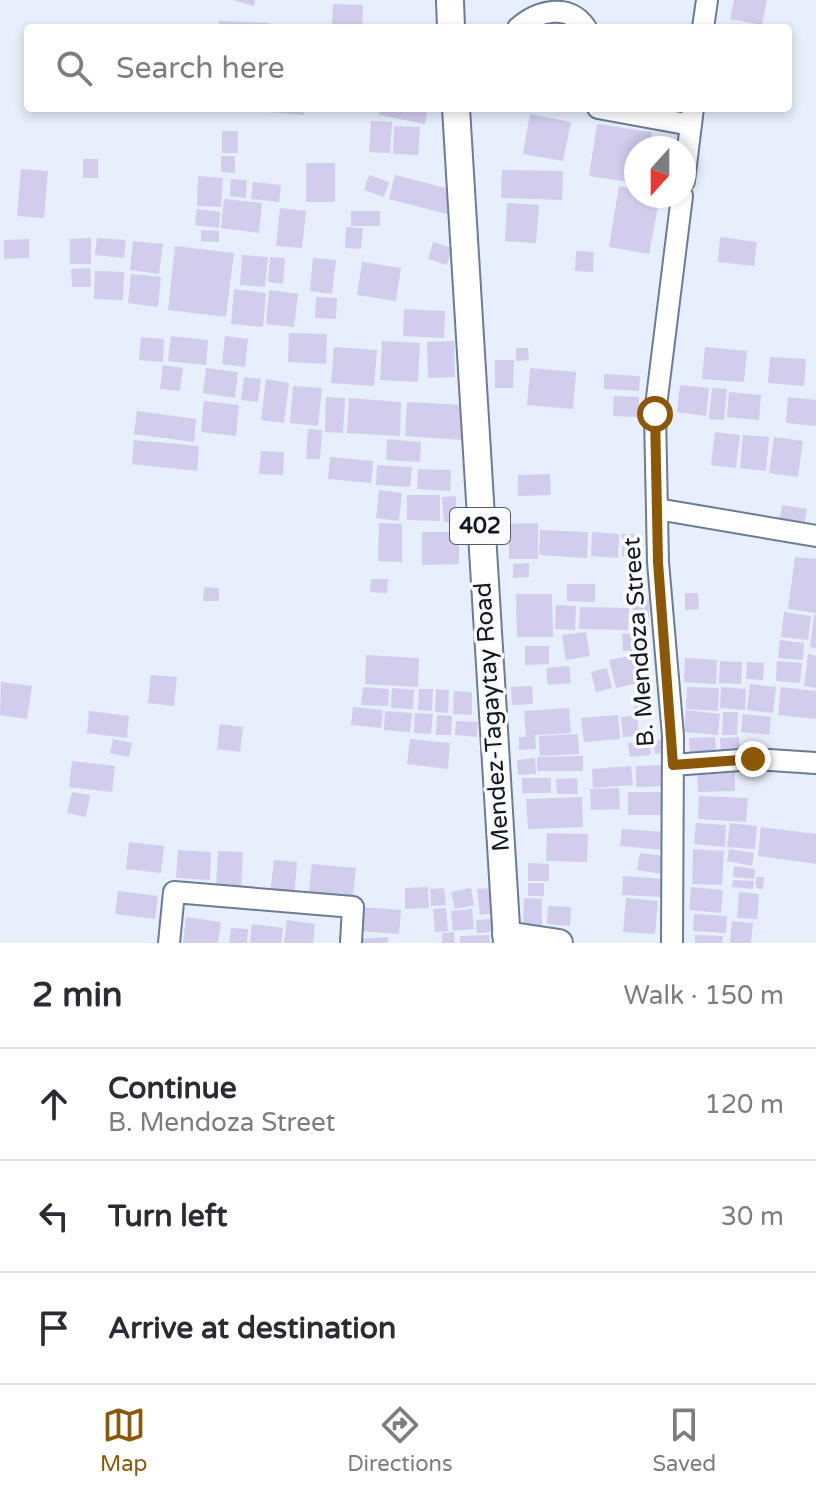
<!DOCTYPE html>
<html lang="en">
<head>
<meta charset="utf-8">
<style>
	body { margin:0; font-family:"Varela Round",sans-serif; background:#f2f2f3; color:#2b2b33 }
	.compass { position:absolute; left:624px; top:136px; width:72px; height:72px; border-radius:50%; background:#fff; box-shadow:0 4px 12px #0003; rotate:201deg }
	.stop { position:absolute; width:24px; height:24px; margin:-18px; border:6px solid #8c5707; border-radius:50%; background:#fff }
	.stop.end { background:#8c5707; border-color:#fff; box-shadow:0 2px 8px #0008 }
	.list { margin:0; padding:0; list-style:none }
	h2 { display:flex; justify-content:space-between; align-items:center; height:104px; margin:0; padding:0 32px; font-size:34px }
	h2 small { font-size:26px; font-weight:400; color:#7c7c81 }
	.list li { display:grid; grid-template-columns:52px 1fr auto; gap:24px; align-items:center; box-sizing:border-box; height:112px; padding:0 32px; border-top:2px solid #e1e1e2 }
	.list b { display:block; font-size:30px; white-space:nowrap }
	.list p { margin:0; font-size:26px; white-space:nowrap; color:#7c7c81 }
	.list em { font-size:26px; font-style:normal; color:#7c7c81 }
	.icon { flex:none; width:44px; height:44px; fill:none; stroke:currentColor; stroke-width:2; stroke-linecap:round; stroke-linejoin:round }
	.map { position:relative; flex:none; width:816px; height:943px; overflow:hidden }
	.search { position:absolute; background:#fff; box-shadow:0 4px 12px #0003; left:24px; right:24px; top:24px; height:88px; display:flex; align-items:center; gap:20px; box-sizing:border-box; padding:0 28px; border-radius:8px; color:#7c7c81; font-size:30px }
	.sheet { height:440px; background:#fff }
	nav { display:flex; justify-content:space-around; align-items:center; box-sizing:border-box; height:112px; border-top:2px solid #e1e1e2; background:#fff; font-size:22px; color:#7c7c81 }
	nav a { display:grid; justify-items:center; gap:4px }
	nav .on { color:#8c5707 }
	.map>svg:first-child { display:block }
	.building { fill:#d2cced }
	.lines { fill:none; stroke-linecap:round; stroke-linejoin:round }
	.minor-casing { stroke:#6b7c98; stroke-width:24 }
	.major-casing { stroke:#6b7c98; stroke-width:30 }
	.minor { stroke:#fff; stroke-width:20 }
	.major { stroke:#fff; stroke-width:26 }
	.route { stroke:#8c5707; stroke-width:10 }
	.labels { text-anchor:middle; dominant-baseline:central; stroke-width:7; stroke-linejoin:round; paint-order:stroke }
	.shield { fill:#fbfbfb; stroke:#585c64; stroke-width:2 }
	.shield-label { font-size:22px; font-weight:bold; fill:#121823 }
	.street-label { font-size:24px; fill:#121823; stroke:#fbfbfb }
</style>
</head>
<body>
<div class="map">
<svg width="816" height="943" viewBox="0 0 816 943">
	<rect width="100%" height="100%" fill="#e7effc"/>
	<!-- building -->
	<path class="building" d="M233,0h22l-1,6z
		M734,0h33l-5,25 -32,-6z
		M333,4l30,1 -1,23h-30z
		M219,21l51,2v5h-51z
		M254,108h51l-1,7 -51,-4z
		M380,108h48l-3,16 -46,-9z
		M530,114l41,8 -8,39 -40,-7z
		M371,121l21,1 -2,31 -21,-1z
		M597,124l55,8 -3,16h-13v35l-47,-7z
		M394,126l26,1 -2,28 -25,-1z
		M222,131h16v22h-16z
		M221,156h14v17l-14,-1z
		M83,159h15v19h-15z
		M306,163h29v39h-29z
		M21,169l27,2 -4,47 -27,-2z
		M502,170l61,1 -1,29 -61,-2z
		M369,175l20,7 -5,15 -20,-7z
		M395,175l59,15 -7,24 -58,-15z
		M198,176l25,2 -2,29 -24,-1z
		M231,179l16,1 -1,18 -16,-2z
		M253,182l28,3 -2,17 -28,-3z
		M619,186l17,3v7h24l-11,58 -40,-7z
		M224,199l38,4 -3,30 -38,-5z
		M507,203l32,2 -3,38 -31,-2z
		M280,208l26,3 -4,37 -26,-2z
		M197,209l23,3 -1,16 -24,-3z
		M351,211h29v15h-29z
		M346,227l17,1 -2,21 -16,-1z
		M201,230l18,1v11l-18,-1z
		M720,237l37,5 -3,24 -36,-4z
		M91,238v26h-21v-25z
		M97,238l29,2 -2,18 -29,-3z
		M29,239v19l-25,1v-19z
		M133,241l30,3 -4,30 -29,-4z
		M433,242l19,6 -5,17 -19,-6z
		M175,246l59,7 -8,64 -58,-7z
		M576,251l18,1 -1,20 -18,-1z
		M242,255l26,2 -3,30 -25,-2z
		M270,257l15,1 -2,26 -15,-2z
		M313,258l23,2 -4,34 -22,-3z
		M362,262l39,6 -5,33 -39,-6z
		M90,268l1,19h-19l-1,-18z
		M95,271l29,1 -1,28 -29,-1z
		M131,274l30,3 -3,30 -30,-4z
		M234,289l32,4 -3,34 -32,-3z
		M269,290l29,4 -4,33 -28,-3z
		M316,297l21,1 -1,21 -21,-1z
		M404,309l41,2 -1,27 -41,-2z
		M289,333l38,1 -1,30 -38,-2z
		M171,336l37,4 -2,25 -38,-4z
		M225,336l23,3 -3,28 -23,-3z
		M141,337l23,2 -1,23 -24,-2z
		M382,341l38,2 -2,39 -38,-2z
		M454,341l1,36 -27,1 -1,-36z
		M334,347l43,3 -3,36 -43,-3z
		M705,347l42,4 -3,31 -42,-3z
		M516,348h12l1,12 -13,1z
		M770,357l36,2 -2,27 -36,-3z
		M495,360h19l-1,28h-18z
		M163,365l20,3 -3,23 -20,-2z
		M206,368l32,4 -3,26 -32,-5z
		M530,368l46,4 -3,37 -46,-4z
		M604,374l36,2 -1,15 -35,-2z
		M244,377l17,2 -3,23 -17,-2z
		M266,379l23,4 -5,40 -23,-3z
		M680,385l29,3 -3,28 -29,-4z
		M293,386l29,2 -4,38 -28,-3z
		M712,388l15,1 -3,31 -15,-1z
		M729,392l32,3 -2,25 -32,-3z
		M614,396l25,1v20l-26,-1z
		M326,397l19,1 -2,35 -18,-1z
		M788,397l28,3v26l-30,-3z
		M349,398l52,4 -1,34 -53,-3z
		M204,401l35,4 -3,31 -35,-4z
		M407,402l57,3 -2,35 -57,-4z
		M137,411l59,8 -2,23 -60,-8z
		M308,429l14,1 -2,29h-14z
		M715,432l25,3 -4,33 -25,-3z
		M743,435l26,2 -3,34 -26,-3z
		M774,437l29,4 -5,36 -29,-4z
		M387,439l34,3 -1,20 -34,-2z
		M134,440l65,6 -2,25 -65,-7z
		M261,451l23,1 -1,23 -24,-1z
		M330,457l43,4 -2,22 -43,-4z
		M377,465l35,2 -2,20 -34,-2z
		M418,469l33,1 -1,21 -33,-2z
		M550,474l1,21 -33,1v-21z
		M379,490l23,3 -3,28 -23,-3z
		M407,495h33v26l-33,-1z
		M456,496l1,26h-13l-2,-25z
		M782,505l25,4 -4,23 -25,-5z
		M379,523l23,1v38l-24,-1z
		M538,523v36h-29v-35z
		M540,530l48,2 -1,26 -48,-3z
		M422,532h37v32l-37,1z
		M592,532l27,2 -1,24 -27,-2z
		M622,534h19l-1,23 -18,-1z
		M795,557l21,2v54l-28,-4z
		M529,563v14l-16,1v-14z
		M371,579h17l-1,14 -17,-1z
		M567,584h28v18l-28,-1z
		M204,587l15,1v13h-16z
		M685,593h13l1,16 -14,1z
		M516,594h36l1,43h-36z
		M633,598l16,1v32h-16z
		M556,605l20,1 -1,24 -20,-1z
		M580,607l49,1 -1,22 -49,-1z
		M784,612l27,4 -3,24 -27,-3z
		M814,615h2v33l-6,-1z
		M586,632l4,24 -24,4 -4,-25z
		M644,633l1,18h-22l-1,-17z
		M780,640l24,3 -1,17 -25,-2z
		M525,646h24v18l-24,1z
		M640,654l6,27 -30,7 -7,-28z
		M808,654l8,2v32l-12,-2z
		M366,655l53,3 -1,29 -53,-3z
		M685,658l32,2 -1,24 -32,-2z
		M720,661l22,1 -1,22 -22,-1z
		M777,661l25,2 -2,20 -24,-2z
		M747,662l17,1 -1,17 -17,-1z
		M569,666l2,17 -23,2 -2,-17z
		M607,668l5,20 -16,4 -5,-20z
		M151,675l26,2 -3,29 -26,-3z
		M1,682l31,4 -5,33 -27,-4z
		M750,684l26,3 -3,26 -26,-3z
		M532,686l1,18 -21,1 -1,-18z
		M363,687l26,2 -1,17 -27,-1z
		M687,687l32,1 -1,23 -32,-2z
		M721,687l25,2 -1,21 -25,-2z
		M781,687l35,4v28l-38,-4z
		M392,688l22,2 -1,19 -22,-1z
		M419,689h14l-1,22 -14,-1z
		M436,689l13,1 -1,23 -13,-1z
		M454,691l18,1v23l-19,-1z
		M650,693l1,18 -16,1 -2,-18z
		M353,707l30,3 -2,18 -30,-3z
		M569,708l2,25 -36,2 1,14 -17,1v-13h7l-2,-26z
		M686,710l34,4 -2,21 -34,-3z
		M89,711l40,5 -2,22 -40,-5z
		M385,711l27,2 -2,19 -26,-2z
		M723,712h15l-1,23h-15z
		M415,713l18,1 -2,20 -17,-1z
		M743,714l28,3 -2,18 -28,-3z
		M437,715l15,1 -1,19h-15z
		M618,715l2,24 -36,3 -3,-24z
		M637,715l2,21 -16,1 -2,-20z
		M456,721l22,1 -1,15 -22,-2z
		M220,724l23,3 -3,25 -23,-3z
		M578,734l1,20 -39,2 -1,-20z
		M715,737l1,20 -26,1 -1,-20z
		M739,737l1,21 -19,1 -1,-21z
		M113,739l19,4 -3,14 -19,-4z
		M410,739l40,4 -2,26 -41,-5z
		M664,739l2,14 -11,1 -2,-13z
		M650,741l1,14 -21,2 -2,-14z
		M583,756v15h-46v-14z
		M535,758l1,16 -18,1 -1,-15z
		M72,761l43,5 -3,26 -43,-5z
		M665,765l1,21 -30,1v-21z
		M631,766l2,19 -40,3 -1,-19z
		M735,770v21l-37,1 -1,-21z
		M522,778h29v15h-29z
		M577,778l1,16h-21l-1,-15z
		M619,788l1,21 -29,1 -1,-21z
		M72,792l18,3 -4,22 -19,-4z
		M628,792h36v23h-36z
		M699,796l49,2 -2,24 -48,-3z
		M582,797l1,30 -55,2 -2,-30z
		M696,823l30,2 -1,22 -31,-3z
		M730,823l27,3 -2,23 -28,-2z
		M761,827l55,7v30l-58,-8z
		M622,829l42,3 -1,18 -43,-4z
		M547,833l41,1 -1,28 -41,-1z
		M129,842l35,4 -3,27 -35,-4z
		M693,849l31,2 -2,34 -30,-1z
		M729,849l25,4 -2,13 -25,-5z
		M178,850l33,2 -1,28 -34,-2z
		M218,851l25,1 -2,37 -25,-1z
		M640,853l24,3 -2,18 -25,-4z
		M274,860l23,2 -3,35 -24,-3z
		M528,863l21,1v17h-21z
		M312,864l44,4 -4,36 -44,-5z
		M734,866l21,3 -1,10 -21,-2z
		M623,876l41,3 -2,18 -40,-2z
		M756,877h8l-1,12 -7,-1z
		M733,880l21,1 -1,8 -21,-2z
		M528,883h16v13h-16z
		M428,887l1,21 -24,1v-21z
		M691,887l32,3 -2,23 -32,-3z
		M444,888l2,17 -15,1 -1,-17z
		M471,888l3,17 -19,4 -4,-17z
		M491,888l3,25 -14,2 -3,-26z
		M118,891l40,5 -3,23 -40,-5z
		M739,892l20,2 -2,25 -20,-1z
		M524,898l18,1v26h-19z
		M626,898l32,3 -3,33 -32,-2z
		M548,906l23,1 -1,19 -23,-2z
		M360,907l41,3 -2,24 -40,-3z
		M446,908l2,23 -13,1 -2,-23z
		M472,909l2,20 -21,2 -2,-20z
		M694,914l33,2 -1,17 -33,-2z
		M186,917l35,5 -3,21h-35z
		M494,919v13l-17,1 -1,-13z
		M287,920l28,4 -2,19h-29z
		M732,921l21,2 -2,20h-21z
		M252,924l31,4 -2,15h-31z
		M231,928l17,1 -1,14h-18z
		M454,932l1,11h-13v-10z
		M489,935l1,8h-30v-7z
		M695,935l28,1 -1,7h-27z
		M388,937v6h-29v-4z"/>
	<g class="lines">
		<defs>
			<path id="minor" d="M518,28c19,-17 51,-26 68,0
				M703,28l4,-28
				M598,108l93,17
				M684,181l9,-73
				M657,509l159,27
				M673,765l80,-6 63,4
				M169,943l5,-51 179,15 -2,36
				M672,943l1,-207 -15,-174 -3,-148 27,-218"/>
			<path id="major" d="M450,0l1,28
				M456,108l51,835
				M506,935l53,8"/>
		</defs>
		<!-- minor casing -->
		<use href="#minor" class="minor-casing"/>
		<!-- major casing -->
		<use href="#major" class="major-casing"/>
		<!-- minor -->
		<use href="#minor" class="minor"/>
		<!-- major -->
		<use href="#major" class="major"/>
	</g>
	<g class="lines">
		<!-- route -->
		<path class="route" d="M655,414l3,148 15,203 80,-6"/>
	</g>
	<g class="labels">
		<!-- shield labels -->
		<rect class="shield" x="450" y="508" width="60" height="36" rx="6"/>
		<g class="shield-label">
			<text x="480" y="526">402</text>
		</g>
		<!-- street labels -->
		<g class="street-label">
			<text transform="translate(639 642) rotate(-94)">B. Mendoza Street</text>
			<text transform="translate(492 717) rotate(-94)">Mendez-Tagaytay Road</text>
		</g>
	</g>
</svg>
<svg class="compass" viewBox="-18 -18 36 36"><path d="M0-13l5 13h-10z" fill="#e53935"/><path d="M0 13l5-13h-10z" fill="#7c7c81"/></svg>
<div class="stop" style="left:655px;top:414px"></div>
<div class="stop end" style="left:753px;top:759px"></div>
<div class="search"><svg class="icon" aria-label="search" viewBox="0 0 24 24"><circle cx="10" cy="10" r="6"/><path d="M15 15l6 6"/></svg>Search here</div>
</div>
<section class="sheet">
<h2>2 min<small>Walk · 150 m</small></h2>
<ul class="list">
<li><svg class="icon" aria-label="ahead" viewBox="0 0 24 24"><path d="M12 20V5M6 11l6-6 6 6"/></svg><div><b>Continue</b><p>B. Mendoza Street</p></div><em>120 m</em></li>
<li><svg class="icon" aria-label="left" viewBox="0 0 24 24"><path d="M17 20v-9H6M10 6l-5 5 5 5"/></svg><div><b>Turn left</b></div><em>30 m</em></li>
<li><svg class="icon" aria-label="arrive" viewBox="0 0 24 24"><path d="M6 21V4h12l-3 4 3 4H6"/></svg><div><b>Arrive at destination</b></div></li>
</ul>
</section>
<nav>
<a class="on"><svg class="icon" aria-label="map" viewBox="0 0 24 24"><path d="M3 6l6-2 6 2 6-2v14l-6 2-6-2-6 2zM9 4v14M15 6v14"/></svg>Map</a>
<a><svg class="icon" aria-label="directions" viewBox="0 0 24 24"><path d="M12 3l9 9-9 9-9-9zM9 14v-3h6M13 9l2 2-2 2"/></svg>Directions</a>
<a><svg class="icon" aria-label="saved" viewBox="0 0 24 24"><path d="M7 4h10v16l-5-4-5 4z"/></svg>Saved</a>
</nav>
</body>
</html>
